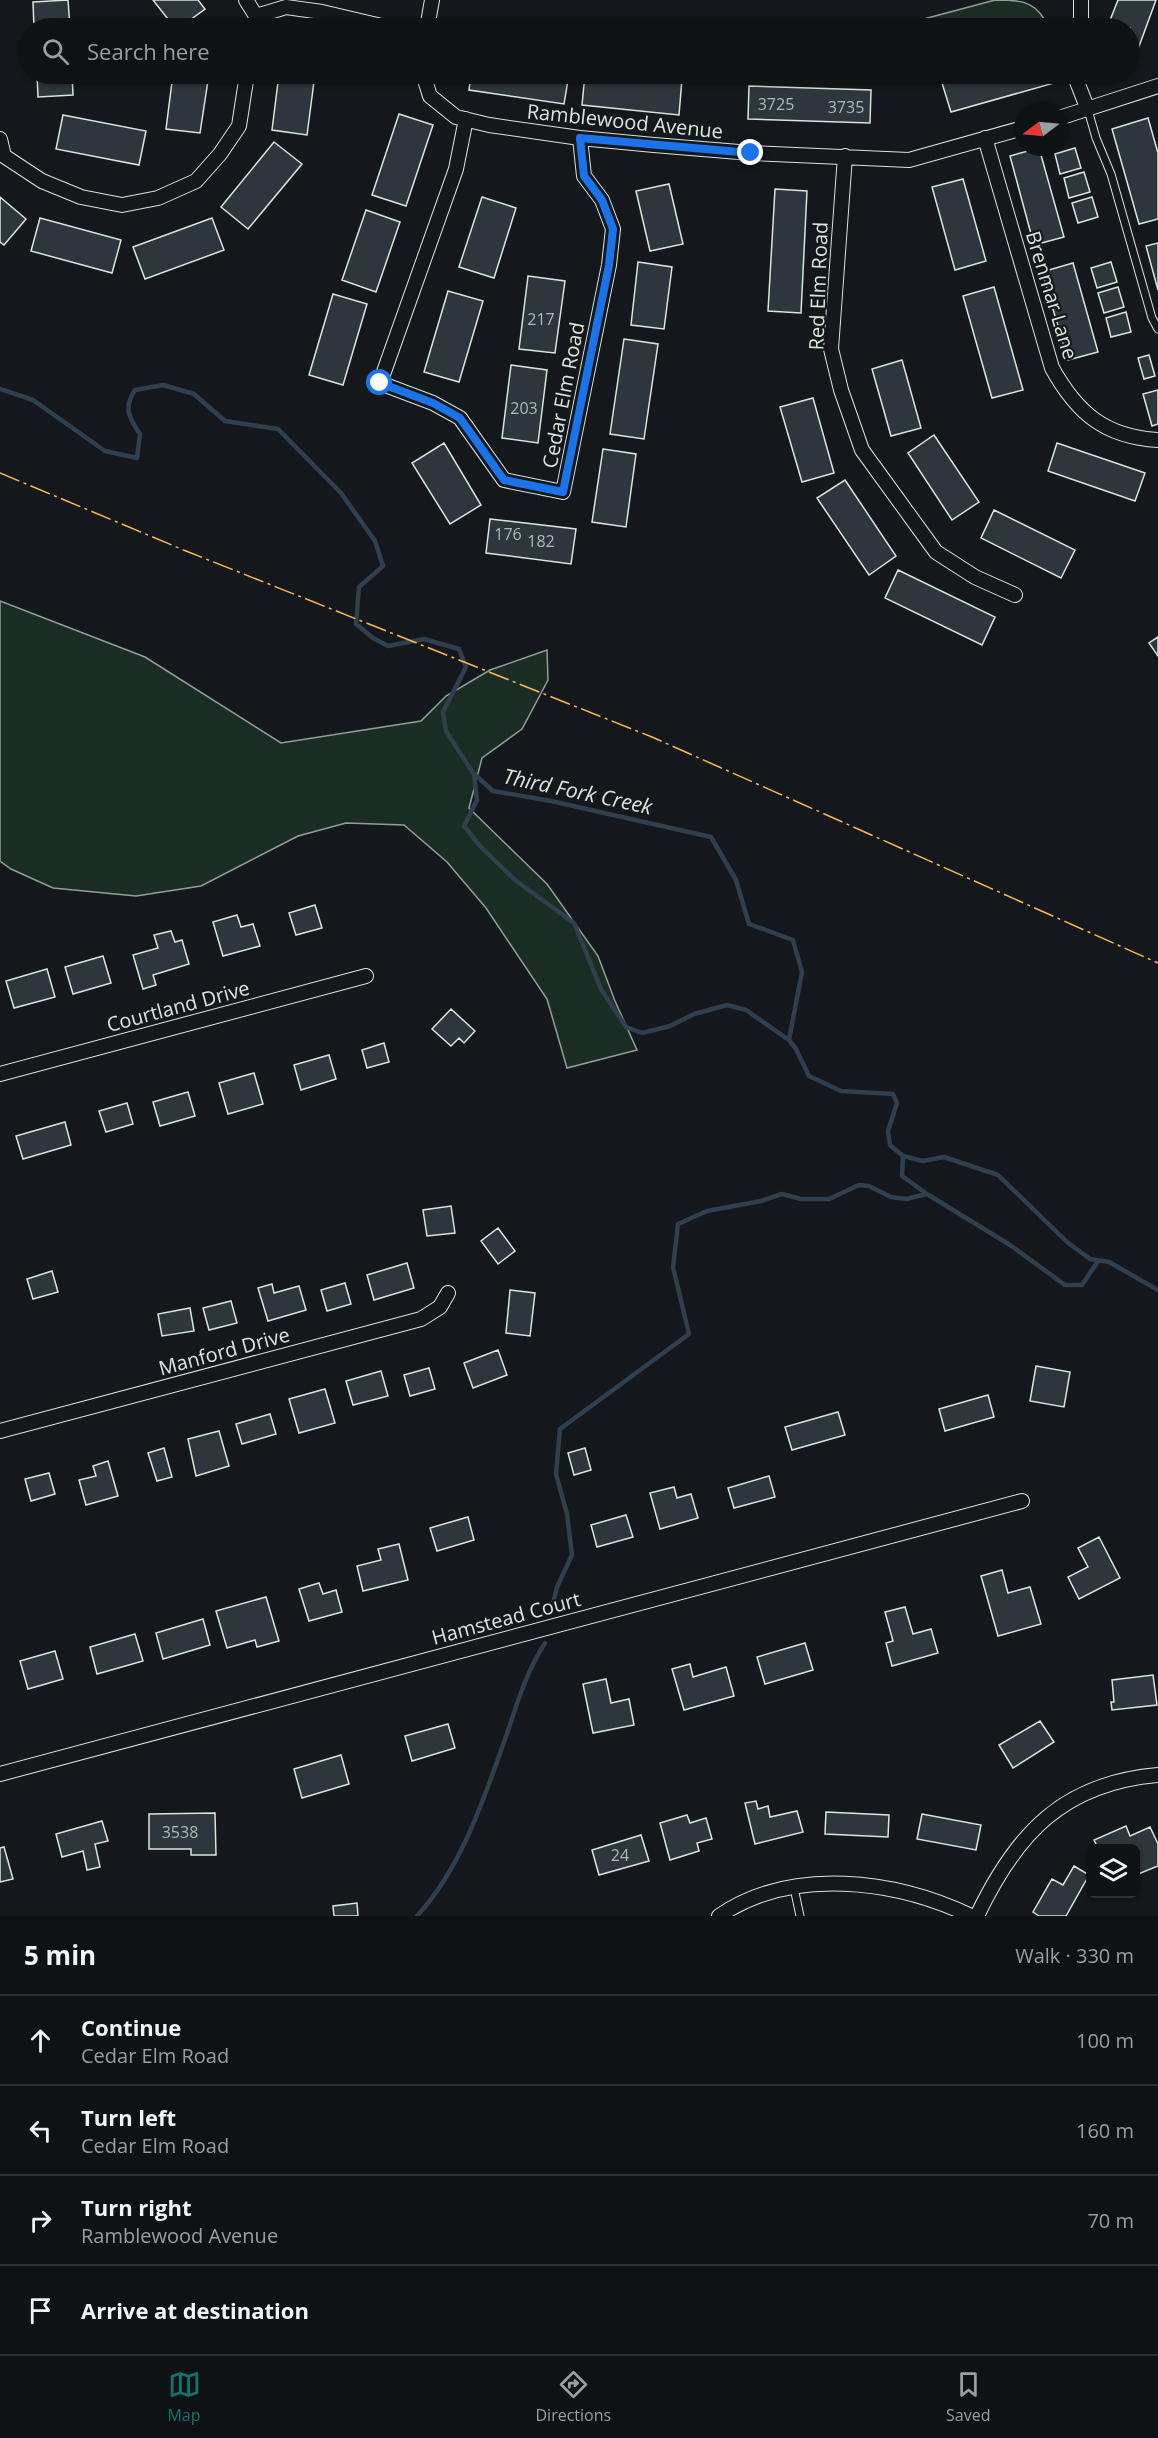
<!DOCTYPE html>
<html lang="en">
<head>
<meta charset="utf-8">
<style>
	body { margin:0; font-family:"Open Sans",sans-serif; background:#1d2022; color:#f1f3f6 }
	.controls { position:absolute; right:18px; bottom:18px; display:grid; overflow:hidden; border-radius:9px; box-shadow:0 2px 4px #0004 }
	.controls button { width:54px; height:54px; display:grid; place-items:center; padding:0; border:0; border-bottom:2px solid #2f3234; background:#0f1215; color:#f1f3f6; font:30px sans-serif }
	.compass { position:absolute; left:1014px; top:102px; width:54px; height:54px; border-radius:50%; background:#0f1215; box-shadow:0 2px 4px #0004; rotate:254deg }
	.stop { position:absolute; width:18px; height:18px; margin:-14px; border:4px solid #1a73e8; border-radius:50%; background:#fff }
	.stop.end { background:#1a73e8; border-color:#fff; box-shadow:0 2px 6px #0008 }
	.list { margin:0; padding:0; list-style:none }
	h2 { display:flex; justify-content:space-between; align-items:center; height:78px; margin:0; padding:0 24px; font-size:26px }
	h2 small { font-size:20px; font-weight:400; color:#9b9ea0 }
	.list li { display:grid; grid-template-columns:39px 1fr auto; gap:18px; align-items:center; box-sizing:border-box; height:90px; padding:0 24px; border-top:2px solid #2f3234 }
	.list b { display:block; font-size:22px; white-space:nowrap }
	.list p { margin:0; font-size:20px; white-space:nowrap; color:#9b9ea0 }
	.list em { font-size:20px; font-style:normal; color:#9b9ea0 }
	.icon { flex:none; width:33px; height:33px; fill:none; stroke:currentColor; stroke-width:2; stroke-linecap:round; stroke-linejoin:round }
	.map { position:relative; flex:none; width:1158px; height:1916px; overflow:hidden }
	.search { position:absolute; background:#0f1215; box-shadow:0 2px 4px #0004; left:18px; right:18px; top:18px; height:66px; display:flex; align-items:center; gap:15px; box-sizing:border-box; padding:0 21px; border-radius:33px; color:#9b9ea0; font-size:22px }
	.sheet { height:438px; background:#0f1215 }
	nav { display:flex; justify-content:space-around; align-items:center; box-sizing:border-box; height:84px; border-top:2px solid #2f3234; background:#0f1215; font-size:16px; color:#9b9ea0 }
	nav a { display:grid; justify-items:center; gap:3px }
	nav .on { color:#0f766e }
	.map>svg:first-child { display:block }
	.green { fill:#1a2d24; stroke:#939e99; stroke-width:1.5 }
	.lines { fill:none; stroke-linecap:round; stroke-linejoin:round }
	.stream { stroke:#2f3f4d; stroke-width:4.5 }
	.building { fill:#2c363c; stroke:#d8e6dc; stroke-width:1.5 }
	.service-casing { stroke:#d8e6dc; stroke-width:9 }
	.minor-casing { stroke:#d8e6dc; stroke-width:16 }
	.service { stroke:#14181c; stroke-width:7 }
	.minor { stroke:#14181c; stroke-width:14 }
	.power { stroke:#ffb74d; stroke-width:1.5; stroke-dasharray:21 4.5 3 4.5; stroke-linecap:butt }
	.route { stroke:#1a73e8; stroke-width:8 }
	.labels { text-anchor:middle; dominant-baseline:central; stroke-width:4.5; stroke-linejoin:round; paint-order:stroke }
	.number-label { font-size:16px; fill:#adbab4 }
	.street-label { font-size:20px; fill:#d8e6dc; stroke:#14181c }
	.water-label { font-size:21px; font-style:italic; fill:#d8e6dc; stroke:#14181c }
</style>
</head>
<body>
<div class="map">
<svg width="1158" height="1916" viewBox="0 0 1158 1916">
	<rect width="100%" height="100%" fill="#14181c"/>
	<!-- green -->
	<path class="green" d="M995,0c22,0 38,0 49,19l-9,8 -8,1h-137z
		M0,601l145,56 136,86 140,-22 25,-25 44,-26 57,-20 1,30 -26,49 -40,29 -13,50 78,76 51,72 17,45 22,49 -70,18 -20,-69 -61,-91 -39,-46 -43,-37 -58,-2 -48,13 -97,50 -65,10 -83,-8 -42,-19 -11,-8z"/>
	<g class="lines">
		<!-- stream -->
		<path class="stream" d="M0,389l33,11 72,51 32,7 3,-24c-11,-16 -17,-26 -5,-44l28,-5 31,9 31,27 53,8 63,64 34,48 8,25 -24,21 -3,37 17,14 15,8 36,-7 35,10 7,18 -23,45 3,19 27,42 20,18 58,10 160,36 25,43 13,44 44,16 9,32 -13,68
			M474,774l3,26 -13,26 17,21 34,33 59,43 27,66 25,38 16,6 28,-7 24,-12 33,-9 19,5 43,30 7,9 13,27 32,15 52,3 4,9 -9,28 2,14 13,11 20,5 21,-4 54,18 69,67 23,17 19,3 49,28
			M903,1156l-1,20 25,18 83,51 55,40h17l16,-24
			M551,1612l6,-25 15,-32 -5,-41 -11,-40 4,-45 129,-95 -16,-67 5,-43 29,-13 54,-10 21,-7 19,5h28l30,-14 10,1 22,11 15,2 21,-5
			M417,1916c46,-50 68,-121 91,-185 10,-31 19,-60 37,-88"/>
	</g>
	<!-- building -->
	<path class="building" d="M68,0l2,28h-36l-1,-26z
		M153,0h45l7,9 -26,19h-4z
		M1118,0h38l-26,71v-43h-23z
		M37,74h35l1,21 -35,2z
		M173,74h36l-9,59 -34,-4z
		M279,74h36l-8,61 -35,-5z
		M471,74h98l-5,30 -95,-14z
		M585,74h39l58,5 -3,36 -97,-10z
		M974,74h77l3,9 -103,29 -9,-29z
		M749,86l122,4 -1,33 -122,-4z
		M399,114l34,11 -27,81 -34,-11z
		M63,115l83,16 -7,34 -83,-16z
		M1148,118l10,35v66l-19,5 -27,-95z
		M274,142l28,22 -54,65 -27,-22z
		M1039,148l25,89 -30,8 -24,-89z
		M1075,148l6,20 -21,6 -5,-20z
		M1084,172l6,20 -21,6 -5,-20z
		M963,179l23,82 -31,9 -23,-83z
		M669,184l14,60 -33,7 -14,-60z
		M775,189l32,2 -6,122 -33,-2z
		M0,197l26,22 -22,26 -4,-3z
		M482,197l34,11 -22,70 -35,-11z
		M1092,197l6,20 -20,6 -6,-20z
		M366,210l34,12 -24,70 -34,-12z
		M40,218l81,22 -9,33 -81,-22z
		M212,218l12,32 -79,29 -12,-32z
		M1158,243v47l-12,-44z
		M638,262l34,5 -8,62 -33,-4z
		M1111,262l6,20 -20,6 -6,-20z
		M1073,263l25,89 -30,8 -26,-88z
		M528,276l37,5 -10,72 -36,-4z
		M994,287l29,103 -31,8 -29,-102z
		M1118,287l6,20 -20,6 -6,-20z
		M448,291l35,10 -24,81 -35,-10z
		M333,294l34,10 -24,81 -34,-10z
		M1126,312l5,20 -20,5 -5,-19z
		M624,339l34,5 -14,95 -34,-5z
		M1149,355l6,21 -11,3 -6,-21z
		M902,360l19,68 -30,8 -19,-67z
		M511,365l36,5 -9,73 -36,-5z
		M1158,390v34l-6,2 -9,-32z
		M813,398l21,75 -32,9 -22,-75z
		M934,435l45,67 -27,18 -44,-67z
		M444,443l37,62 -31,19 -38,-61z
		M1057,443l88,30 -10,28 -87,-30z
		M603,449l33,5 -10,73 -34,-5z
		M845,480l51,76 -27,19 -52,-77z
		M994,510l81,40 -14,28 -80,-40z
		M490,519l86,10 -5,35 -85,-11z
		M898,570l97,47 -13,28 -97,-47z
		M1158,637v19l-9,-13z
		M315,905l7,23 -26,7 -7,-22z
		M237,915l4,12 12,-3 7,22 -37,10 -10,-34z
		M171,931l4,11 7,-2 7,24 -36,11 3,10 -13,4 -10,-34 25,-7 -4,-13z
		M103,956l8,27 -38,11 -8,-27z
		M47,969l8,28 -41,11 -8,-27z
		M451,1009l24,22 -11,12 -5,-5 -8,8 -19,-17z
		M384,1043l5,19 -22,6 -5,-18z
		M329,1055l7,24 -35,11 -7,-25z
		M254,1073l9,31 -35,10 -9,-31z
		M188,1092l7,24 -35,10 -7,-24z
		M127,1103l6,21 -27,8 -7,-21z
		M65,1122l6,23 -48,14 -7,-23z
		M451,1206l4,27 -28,3 -4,-26z
		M498,1228l17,23 -17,13 -17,-23z
		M407,1263l7,25 -40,12 -7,-25z
		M52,1271l6,21 -25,7 -6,-20z
		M345,1283l6,21 -24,7 -6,-21z
		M272,1284l2,9 25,-7 7,24 -38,11 -10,-33z
		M510,1290l25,3 -5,43 -24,-3z
		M231,1301l6,22 -28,7 -6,-22z
		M190,1308l4,23 -32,5 -4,-22z
		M498,1350l9,25 -34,13 -9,-25z
		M1036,1366l34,6 -6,35 -34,-6z
		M429,1368l6,21 -25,7 -6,-21z
		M381,1371l7,25 -35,9 -7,-24z
		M325,1389l10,34 -36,10 -10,-34z
		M988,1395l6,22 -49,14 -6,-22z
		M838,1412l7,23 -53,15 -7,-23z
		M270,1414l6,20 -34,10 -6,-20z
		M219,1431l10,35 -33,10 -8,-37z
		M164,1448l8,29 -15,4 -9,-28z
		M585,1448l6,22 -17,5 -6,-22z
		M108,1461l10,35 -32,9 -7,-25 17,-4 -3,-10z
		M49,1473l6,21 -24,7 -6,-22z
		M769,1476l6,21 -41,11 -6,-20z
		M674,1487l3,11 14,-4 7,24 -38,11 -10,-36z
		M626,1515l7,22 -36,10 -6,-22z
		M468,1517l6,23 -37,11 -7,-23z
		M1099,1537l21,41 -41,21 -11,-22 20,-10 -10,-19z
		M399,1544l9,36 -45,11 -6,-25 24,-6 -3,-11z
		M1002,1570l6,23 22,-6 11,37 -43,12 -17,-60z
		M319,1583l4,11 13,-4 6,22 -33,9 -10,-32z
		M266,1597l13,44 -22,6 -2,-7 -28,8 -11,-37z
		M905,1607l8,27 18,-5 7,24 -46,13 -6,-23 7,-2 -8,-29z
		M203,1619l7,26 -47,14 -7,-26z
		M135,1634l8,27 -46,13 -7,-27z
		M805,1643l8,27 -48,14 -8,-27z
		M55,1651l8,28 -35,10 -8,-28z
		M690,1664l3,13 33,-10 8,29 -50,14 -12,-41z
		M1153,1675l4,30 -45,5 -1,-8h3l-2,-22z
		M606,1679l5,24 18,-4 5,26 -41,8 -10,-49z
		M1040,1721l14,21 -41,26 -14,-23z
		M448,1724l7,24 -43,13 -7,-25z
		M341,1755l8,29 -47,14 -8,-29z
		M756,1801l2,8 10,-3 2,11 27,-6 6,21 -48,12 -10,-41z
		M826,1812l63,3 -1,22 -63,-3z
		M215,1813l1,42h-25v-6h-42v-35z
		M922,1814l59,11 -5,25 -59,-11z
		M687,1815l3,8 16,-5 6,21 -15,4 2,8 -29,9 -10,-37z
		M102,1821l6,20 -13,3 5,23 -13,3 -4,-19 -21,6 -6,-23z
		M1126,1826l4,10 20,-9 8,17v22l-22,9v-27h-38l-4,-8z
		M641,1835l8,26 -50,14 -7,-25z
		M4,1847l9,32 -13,3v-34z
		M1074,1866l15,9 -23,41h-27l-6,-4 19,-33 11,6z
		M357,1903l1,13h-24l-1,-10z"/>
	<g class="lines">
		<defs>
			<path id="service" d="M1088,110l8,28 15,36 41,144 6,11
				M794,1888l6,28"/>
			<path id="minor" d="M246,0l10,16 -2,12
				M256,16l30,-9 36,5 68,16
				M427,28l5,-28
				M1078,28l3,-10v-18
				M423,74l7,22 26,21 33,8 91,13 74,7 97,8 158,7 114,-32
				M1074,74l14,36
				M1059,118l99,-32
				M466,119l-10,50 -76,214 53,20 27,15 44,62 59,12 46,-227 4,-36 -11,-29 -18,-24 -4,-38
				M985,138l67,230c25,45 53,69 106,72
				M0,139l4,17 38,25 39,16 41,8 36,-7 38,-17 24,-27 19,-28 8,-52
				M845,156l-14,193 10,41 21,60 74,102 39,25 40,18
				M0,1074l366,-98
				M0,1431l421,-112 19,-12 8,-14
				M0,1774l1022,-273
				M719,1916c73,-50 177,-36 252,0
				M977,1916c39,-82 86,-133 181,-141"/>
		</defs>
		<!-- service casing -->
		<use href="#service" class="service-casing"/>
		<!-- minor casing -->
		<use href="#minor" class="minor-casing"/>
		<!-- service -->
		<use href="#service" class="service"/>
		<!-- minor -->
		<use href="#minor" class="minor"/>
		<!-- power -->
		<path class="power" d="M0,473l186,78 466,186 506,226"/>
	</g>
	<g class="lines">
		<!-- route -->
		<path class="route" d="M380,383l53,20 27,15 44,62 59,12 46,-227 4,-36 -11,-29 -18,-24 -4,-38 171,15"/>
	</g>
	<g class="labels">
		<!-- number labels -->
		<g class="number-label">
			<text x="776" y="104">3725</text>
			<text x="846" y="107">3735</text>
			<text x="541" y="319">217</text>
			<text x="524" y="408">203</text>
			<text x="508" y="534">176</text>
			<text x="541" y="541">182</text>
			<text x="180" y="1832">3538</text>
			<text x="620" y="1855">24</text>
		</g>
		<!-- street labels -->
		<g class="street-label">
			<text transform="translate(625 121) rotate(6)">Ramblewood Avenue</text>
			<text transform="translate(818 286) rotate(-88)">Red Elm Road</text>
			<text transform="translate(1052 295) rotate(73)">Brenmar Lane</text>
			<text transform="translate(563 395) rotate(-79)">Cedar Elm Road</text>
			<text transform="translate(178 1006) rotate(-15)">Courtland Drive</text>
			<text transform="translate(224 1351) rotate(-15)">Manford Drive</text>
			<text transform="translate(506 1618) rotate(-15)">Hamstead Court</text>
		</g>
		<!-- water labels -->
		<g class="water-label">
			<text transform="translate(578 791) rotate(12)">Third Fork Creek</text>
		</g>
	</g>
</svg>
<div class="controls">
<button><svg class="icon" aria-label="layers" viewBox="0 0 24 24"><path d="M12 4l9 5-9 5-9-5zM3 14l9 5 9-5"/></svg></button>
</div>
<svg class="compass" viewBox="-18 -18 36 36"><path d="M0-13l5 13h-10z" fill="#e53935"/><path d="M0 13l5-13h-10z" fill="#9b9ea0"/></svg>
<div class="stop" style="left:380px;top:383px"></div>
<div class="stop end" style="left:751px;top:153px"></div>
<div class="search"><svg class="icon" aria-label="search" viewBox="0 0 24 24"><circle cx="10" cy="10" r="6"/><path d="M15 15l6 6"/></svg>Search here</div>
</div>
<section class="sheet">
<h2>5 min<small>Walk · 330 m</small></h2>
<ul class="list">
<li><svg class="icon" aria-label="ahead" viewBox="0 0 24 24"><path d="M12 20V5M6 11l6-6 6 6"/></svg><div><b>Continue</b><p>Cedar Elm Road</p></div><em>100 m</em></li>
<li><svg class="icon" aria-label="left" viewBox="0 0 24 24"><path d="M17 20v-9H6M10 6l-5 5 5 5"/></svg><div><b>Turn left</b><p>Cedar Elm Road</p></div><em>160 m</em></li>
<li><svg class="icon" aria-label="right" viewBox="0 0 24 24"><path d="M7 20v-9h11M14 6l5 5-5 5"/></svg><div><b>Turn right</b><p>Ramblewood Avenue</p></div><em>70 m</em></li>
<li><svg class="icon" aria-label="arrive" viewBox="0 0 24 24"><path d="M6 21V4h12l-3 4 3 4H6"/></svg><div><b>Arrive at destination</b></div></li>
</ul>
</section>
<nav>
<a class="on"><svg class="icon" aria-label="map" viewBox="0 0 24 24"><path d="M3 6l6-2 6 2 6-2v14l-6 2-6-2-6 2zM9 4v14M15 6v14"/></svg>Map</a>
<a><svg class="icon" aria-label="directions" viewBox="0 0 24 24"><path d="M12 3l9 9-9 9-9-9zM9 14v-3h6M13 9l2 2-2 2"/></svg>Directions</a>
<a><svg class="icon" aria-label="saved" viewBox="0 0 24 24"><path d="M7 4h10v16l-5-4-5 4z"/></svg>Saved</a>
</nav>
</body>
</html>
